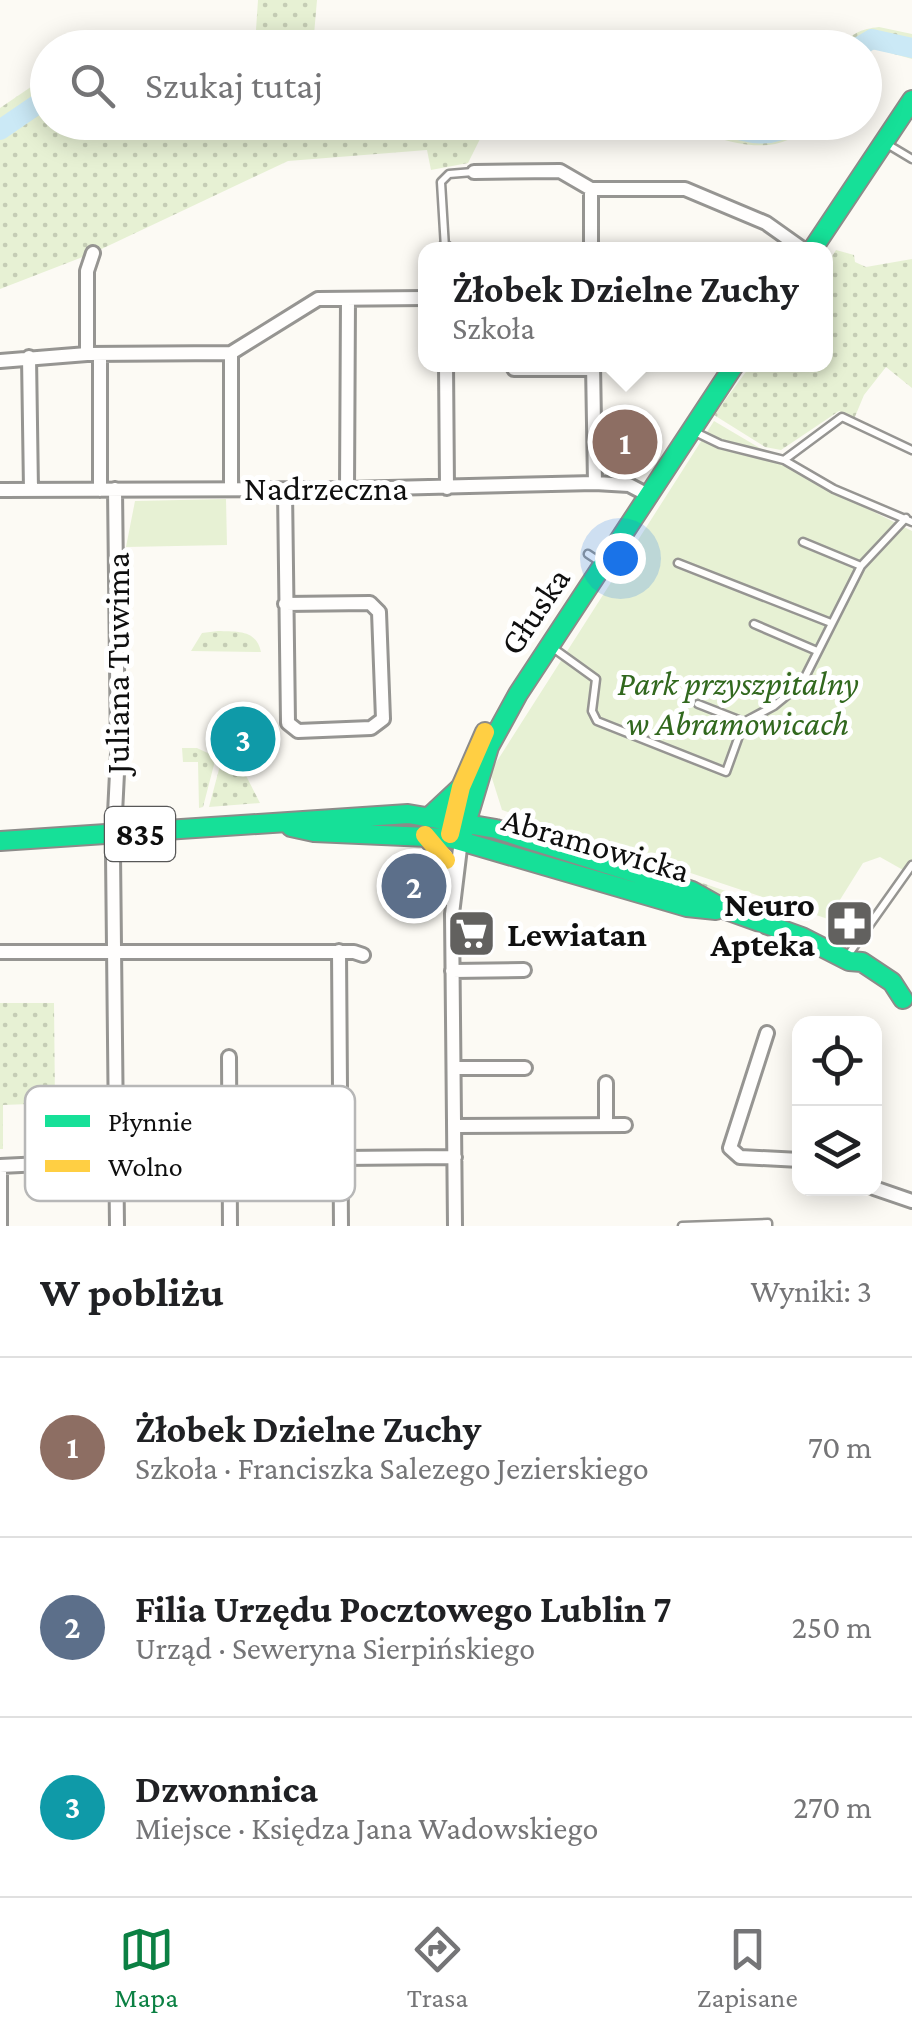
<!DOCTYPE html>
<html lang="pl">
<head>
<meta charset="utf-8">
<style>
	body { margin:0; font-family:"Crimson Pro",serif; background:#f6f6f6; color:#202124 }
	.controls { position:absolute; right:30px; bottom:30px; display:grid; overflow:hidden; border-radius:20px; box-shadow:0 5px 25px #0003 }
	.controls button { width:90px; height:90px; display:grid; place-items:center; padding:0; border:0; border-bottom:2px solid #e0e0e0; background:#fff; color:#202124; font:50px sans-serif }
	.you { position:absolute; left:620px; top:558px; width:35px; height:35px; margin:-25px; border:8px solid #fff; border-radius:50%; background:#1a73e8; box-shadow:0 0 0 15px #1a73e833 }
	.badge { display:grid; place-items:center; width:65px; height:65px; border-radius:50%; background:#0b8043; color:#fff; font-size:32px; font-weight:700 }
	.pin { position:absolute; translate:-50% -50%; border:5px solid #fff; box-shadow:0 2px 10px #0006 }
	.popup { position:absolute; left:418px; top:242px; width:415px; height:130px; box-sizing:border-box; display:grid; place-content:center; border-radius:20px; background:#fff; filter:drop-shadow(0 2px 8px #0005); font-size:32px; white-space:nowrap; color:#757577 }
	.popup b { font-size:38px; color:#202124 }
	.popup::after { content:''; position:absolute; left:50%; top:100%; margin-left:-20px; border:20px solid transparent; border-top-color:#fff }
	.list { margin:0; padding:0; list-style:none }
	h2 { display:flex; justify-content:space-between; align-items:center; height:130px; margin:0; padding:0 40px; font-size:42px }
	h2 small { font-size:32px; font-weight:400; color:#757577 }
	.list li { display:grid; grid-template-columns:65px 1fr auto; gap:30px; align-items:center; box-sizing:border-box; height:180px; padding:0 40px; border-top:2px solid #e0e0e0 }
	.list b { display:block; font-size:38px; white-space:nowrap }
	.list p { margin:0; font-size:32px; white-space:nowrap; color:#757577 }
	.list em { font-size:32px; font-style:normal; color:#757577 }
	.icon { flex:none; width:55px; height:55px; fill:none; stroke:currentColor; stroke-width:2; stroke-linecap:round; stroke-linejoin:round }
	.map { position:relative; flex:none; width:912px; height:1226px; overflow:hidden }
	.search { position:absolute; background:#fff; box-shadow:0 5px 25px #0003; left:30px; right:30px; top:30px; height:110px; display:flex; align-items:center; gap:25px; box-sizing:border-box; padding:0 35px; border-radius:55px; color:#757577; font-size:38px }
	.sheet { height:670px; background:#fff }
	nav { display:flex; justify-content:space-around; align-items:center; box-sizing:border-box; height:140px; border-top:2px solid #e0e0e0; background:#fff; font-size:28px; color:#757577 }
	nav a { display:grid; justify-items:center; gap:5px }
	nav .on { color:#0b8043 }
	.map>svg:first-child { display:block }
	.grass { fill:url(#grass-dots) }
	.park { fill:#e7f1d4 }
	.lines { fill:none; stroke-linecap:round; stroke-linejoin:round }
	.river { stroke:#cbe9f6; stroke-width:20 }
	.lane-casing { stroke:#969592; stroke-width:11 }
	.street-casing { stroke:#969592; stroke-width:18 }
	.fast-casing { stroke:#8c8b89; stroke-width:22 }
	.slow-casing { stroke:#8c8b89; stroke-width:22 }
	.lane { stroke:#fffefd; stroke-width:6 }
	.street { stroke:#fffefd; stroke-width:12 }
	.fast { stroke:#16e098; stroke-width:18 }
	.slow { stroke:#ffcf43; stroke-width:18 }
	.labels { text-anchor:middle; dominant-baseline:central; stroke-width:10; stroke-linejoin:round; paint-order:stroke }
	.shield { fill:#fff; stroke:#575757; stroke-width:2.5 }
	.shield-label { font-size:32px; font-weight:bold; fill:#0f0f0f }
	.street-label { font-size:35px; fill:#0f0f0f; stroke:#fff }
	.park-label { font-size:35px; font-style:italic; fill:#31681e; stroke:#fff }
	.poi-label { font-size:35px; font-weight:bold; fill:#0f0f0f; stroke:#fff; text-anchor:end }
	.key { fill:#fff; stroke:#b7b7b7; stroke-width:2.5 }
	.key-label { font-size:28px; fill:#0f0f0f }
</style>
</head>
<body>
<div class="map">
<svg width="912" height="1226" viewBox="0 0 912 1226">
	<defs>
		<pattern id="grass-dots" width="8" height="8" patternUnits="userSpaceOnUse" patternTransform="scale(2.5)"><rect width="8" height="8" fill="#e7f1d4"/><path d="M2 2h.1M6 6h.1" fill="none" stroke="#c5cdb5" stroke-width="1.8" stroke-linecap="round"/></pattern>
	</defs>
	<rect width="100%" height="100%" fill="#fcfaf4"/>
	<!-- grass -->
	<path class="grass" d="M258,0h59l-4,46 4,1h-180l17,-3 101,1z
		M879,27l33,7v25l-36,-10 -11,3 -1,-4 -23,-1c11,-14 20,-18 38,-20z
		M47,76l1,46 440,1 -20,40 -37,7 -4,-20 -139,11 -195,92 -93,36v-181z
		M671,123h138c-33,43 -96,13 -138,0z
		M836,250l18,5 1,7 11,5 46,-8v129l-26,-21 -22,28 -10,24 -15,-8 -58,39 -16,-3 -51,-32 37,-50 74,-1v-97z
		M218,631c19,1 38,-2 43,21l-70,-1 11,-18z
		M182,748h15l19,9 -13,50 -4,1 -1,-46h-15z
		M222,758l16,2 22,43 -51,4z
		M505,816l271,92 -32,-5 -154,-56 -87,-27z
		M0,1003h54l1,100 -52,2v44h-3z"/>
	<!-- park -->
	<path class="park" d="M714,421l120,71 78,39v344l-32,-18 -17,6 -35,56 -326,-109 -12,-38z
		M226,499l1,46 -101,2 9,-46z"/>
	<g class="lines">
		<!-- river -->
		<path class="river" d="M857,48l15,-9 40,9
			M714,122c29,10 55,20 82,0
			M0,130l48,-33"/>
		<defs>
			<path id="lane" d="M887,144l25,15
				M445,248l-4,-66 8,-8 24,-2
				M695,432l25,12 64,16 58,-43 70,33
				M784,460l50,29 78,33
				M588,554l12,8
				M678,563l153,60
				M861,566l45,-48
				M754,624l63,27
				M553,648l43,31 -4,32 5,10 129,51 18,-50
				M698,704l46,18 30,-16 28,-23 59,-117 -58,-24
				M846,958l66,-93
				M682,1226l86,-3v3"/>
			<path id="street" d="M474,172l86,-1 31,18h94l81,34 38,27
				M445,248v2
				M591,250v-61
				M87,354v-83l6,-18
				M100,354v136
				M29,357l2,133
				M0,361l87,-7 144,-1
				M446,364l1,124
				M593,364l2,119
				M514,369h79
				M231,488v-135l87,-54 107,-1
				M115,489l3,264 -5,101 4,372
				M347,489l1,-190
				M0,490l347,-1 248,-6 34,2 21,11
				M285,490l3,233 10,8 73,-3 12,-9 -4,-107 -9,-9 -85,1
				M446,855l4,45
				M339,951l2,275
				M0,952h354l9,3
				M452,971l72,-1
				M767,1033l-37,115 10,9 60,3
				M229,1057l1,169
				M454,1068h71
				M606,1083v42
				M455,1126l170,-1
				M0,1166l126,-6 329,-3
				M0,1166v60
				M874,1188l38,13
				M455,1226l-3,-312 9,-74"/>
			<path id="fast" d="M812,250l100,-150
				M430,816l31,-29
				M291,827l23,5 136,6 237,69 29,3
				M462,837l27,-90 29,-53 217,-330
				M0,841l408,-27 88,15 196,62 34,19 76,27 47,24 13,1 30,20 11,17"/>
			<path id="slow" d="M450,834l11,-47 24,-55
				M425,835l21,25"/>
		</defs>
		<!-- lane casing -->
		<use href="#lane" class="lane-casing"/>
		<!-- street casing -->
		<use href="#street" class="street-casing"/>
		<!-- fast casing -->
		<use href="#fast" class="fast-casing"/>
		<!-- slow casing -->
		<use href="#slow" class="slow-casing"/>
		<!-- lane -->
		<use href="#lane" class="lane"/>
		<!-- street -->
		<use href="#street" class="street"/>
		<!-- fast -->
		<use href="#fast" class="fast"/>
		<!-- slow -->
		<use href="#slow" class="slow"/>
	</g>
	<!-- icons -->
	<defs>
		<symbol id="pharmacy-square" viewBox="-11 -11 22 22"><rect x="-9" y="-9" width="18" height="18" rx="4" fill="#62615f" stroke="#fff"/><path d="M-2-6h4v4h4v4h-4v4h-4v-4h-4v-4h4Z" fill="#fff"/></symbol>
		<symbol id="supermarket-square" viewBox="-11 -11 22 22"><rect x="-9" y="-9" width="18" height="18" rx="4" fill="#62615f" stroke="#fff"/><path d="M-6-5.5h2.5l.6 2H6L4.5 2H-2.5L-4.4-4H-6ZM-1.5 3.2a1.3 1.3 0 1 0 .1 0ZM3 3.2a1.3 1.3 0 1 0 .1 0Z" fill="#fff"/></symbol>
	</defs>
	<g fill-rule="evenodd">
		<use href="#pharmacy-square" x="822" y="896" width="55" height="55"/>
		<use href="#supermarket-square" x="444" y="906" width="55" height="55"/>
	</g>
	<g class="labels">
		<!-- shield labels -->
		<rect class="shield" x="105" y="807" width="70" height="54" rx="8"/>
		<g class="shield-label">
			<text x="140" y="834">835</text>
		</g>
		<!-- street labels -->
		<g class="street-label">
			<text x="326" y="488">Nadrzeczna</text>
			<text transform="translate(535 611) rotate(-56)">Głuska</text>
			<text transform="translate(117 663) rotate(-90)">Juliana Tuwima</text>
			<text transform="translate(596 845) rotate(16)">Abramowicka</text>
		</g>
		<!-- park labels -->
		<g class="park-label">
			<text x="738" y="683">Park przyszpitalny<tspan x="738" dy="40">w Abramowicach</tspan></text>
		</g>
		<!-- poi labels -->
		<g class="poi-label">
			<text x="815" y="904">Neuro<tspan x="815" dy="40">Apteka</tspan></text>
			<text x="507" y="934" text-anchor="start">Lewiatan</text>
		</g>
	</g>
	<!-- legend -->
	<rect x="25" y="1086" width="330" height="115" rx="15" class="key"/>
	<rect x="45" y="1115" width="45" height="12" fill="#16e098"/>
	<rect x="45" y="1160" width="45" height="12" fill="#ffcf43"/>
	<g class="key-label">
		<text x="108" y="1131">Płynnie</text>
		<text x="108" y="1176">Wolno</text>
	</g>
</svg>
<div class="controls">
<button><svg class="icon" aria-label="locate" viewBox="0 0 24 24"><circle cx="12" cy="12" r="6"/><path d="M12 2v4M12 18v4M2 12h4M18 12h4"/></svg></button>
<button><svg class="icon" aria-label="layers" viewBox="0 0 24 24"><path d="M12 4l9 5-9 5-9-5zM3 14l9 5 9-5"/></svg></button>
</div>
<div class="you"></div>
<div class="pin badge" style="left:625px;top:442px;background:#8d6e63">1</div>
<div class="popup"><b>Żłobek Dzielne Zuchy</b>Szkoła</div>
<div class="pin badge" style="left:414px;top:886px;background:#5c6f8a">2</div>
<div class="pin badge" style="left:243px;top:739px;background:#0f9aa8">3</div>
<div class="search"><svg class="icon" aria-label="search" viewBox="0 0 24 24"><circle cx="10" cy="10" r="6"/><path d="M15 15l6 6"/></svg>Szukaj tutaj</div>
</div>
<section class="sheet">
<h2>W pobliżu<small>Wyniki: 3</small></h2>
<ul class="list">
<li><span class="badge" style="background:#8d6e63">1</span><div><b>Żłobek Dzielne Zuchy</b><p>Szkoła · Franciszka Salezego Jezierskiego</p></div><em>70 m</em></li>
<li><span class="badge" style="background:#5c6f8a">2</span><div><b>Filia Urzędu Pocztowego Lublin 7</b><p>Urząd · Seweryna Sierpińskiego</p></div><em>250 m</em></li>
<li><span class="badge" style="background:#0f9aa8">3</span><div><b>Dzwonnica</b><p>Miejsce · Księdza Jana Wadowskiego</p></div><em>270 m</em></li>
</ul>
</section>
<nav>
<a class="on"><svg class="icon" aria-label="map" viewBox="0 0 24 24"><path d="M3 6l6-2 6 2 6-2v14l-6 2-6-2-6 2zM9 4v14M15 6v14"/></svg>Mapa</a>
<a><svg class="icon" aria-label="directions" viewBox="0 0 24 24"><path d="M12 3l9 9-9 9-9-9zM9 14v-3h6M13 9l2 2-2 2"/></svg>Trasa</a>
<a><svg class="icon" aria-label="saved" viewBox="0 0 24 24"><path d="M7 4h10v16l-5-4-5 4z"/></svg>Zapisane</a>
</nav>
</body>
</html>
